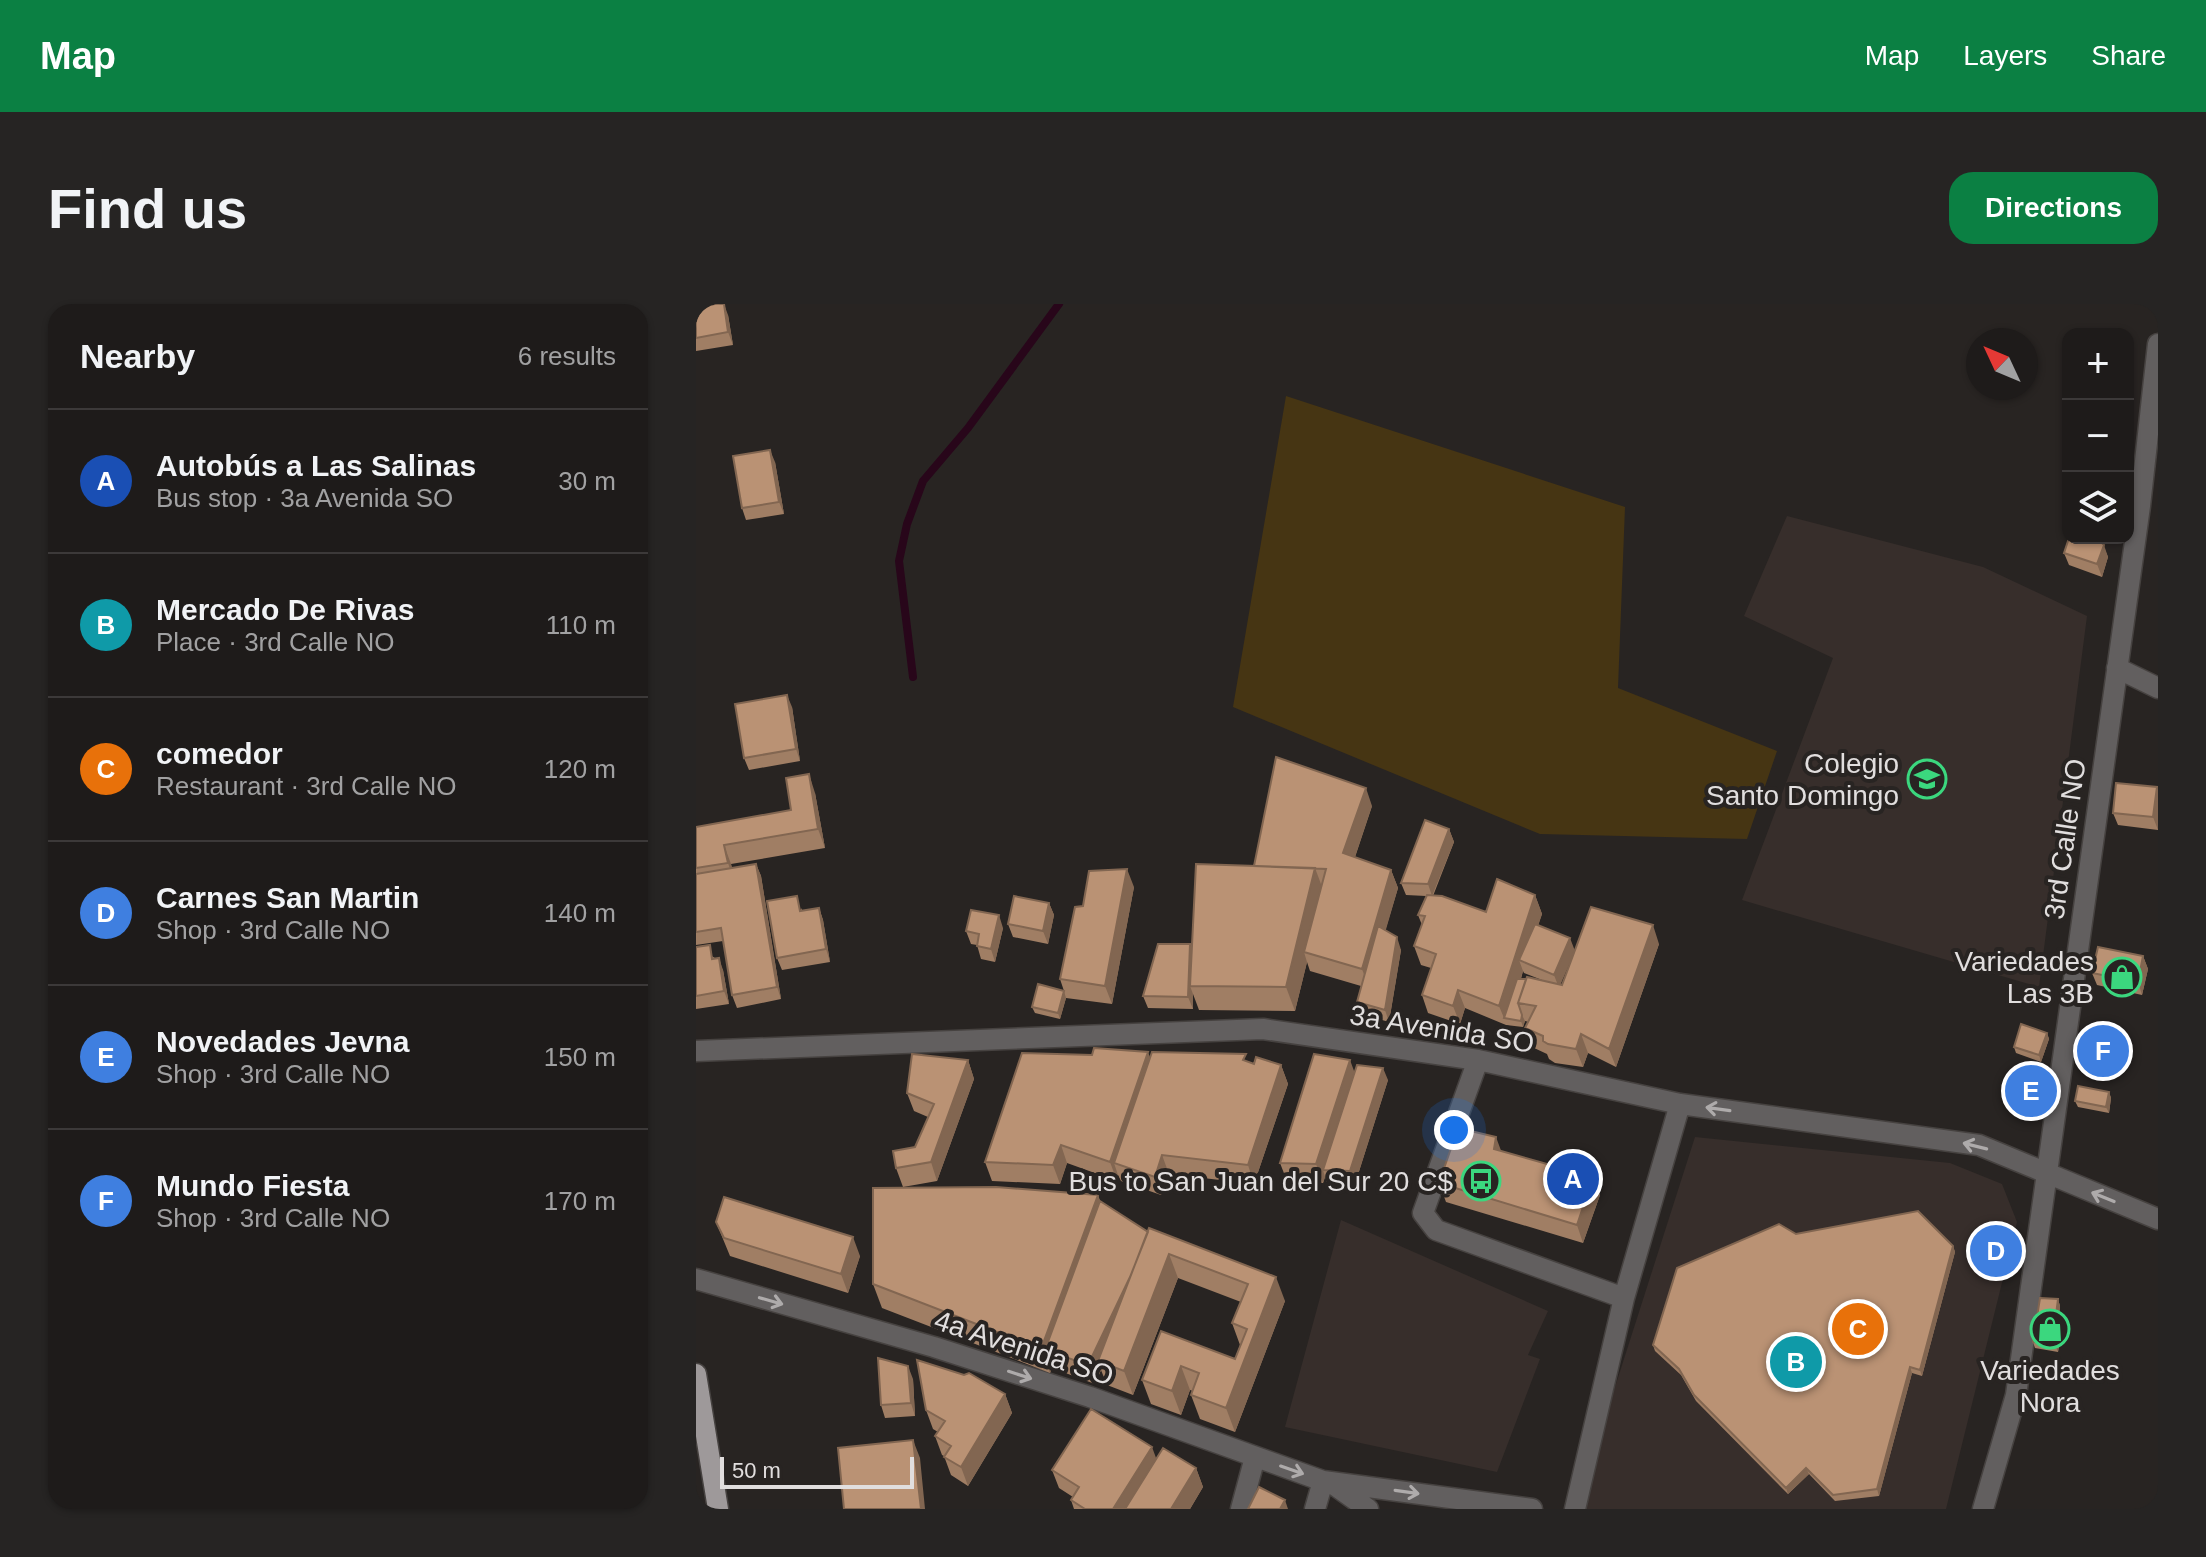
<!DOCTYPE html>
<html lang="en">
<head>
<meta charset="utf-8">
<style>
	body { margin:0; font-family:Arial,sans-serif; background:#262423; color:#f1f3f6 }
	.controls { position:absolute; right:24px; top:24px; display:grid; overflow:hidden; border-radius:16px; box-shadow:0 2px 6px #0004 }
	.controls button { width:72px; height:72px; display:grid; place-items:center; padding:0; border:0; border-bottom:2px solid #3c3939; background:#1e1b1a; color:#f1f3f6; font:40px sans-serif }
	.compass { position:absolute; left:1270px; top:24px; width:72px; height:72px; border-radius:50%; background:#1e1b1a; box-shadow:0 2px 6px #0004; rotate:314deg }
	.scale { position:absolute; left:24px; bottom:20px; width:194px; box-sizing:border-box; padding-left:8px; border:4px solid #e1dede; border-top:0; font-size:22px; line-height:28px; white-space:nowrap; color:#e1dede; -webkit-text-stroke:6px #282422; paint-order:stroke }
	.you { position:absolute; left:758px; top:826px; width:28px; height:28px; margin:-20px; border:6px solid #fff; border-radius:50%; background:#1a73e8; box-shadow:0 0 0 12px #1a73e833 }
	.badge { display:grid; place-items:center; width:52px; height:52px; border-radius:50%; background:#0b8043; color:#fff; font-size:26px; font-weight:700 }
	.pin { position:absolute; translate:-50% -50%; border:4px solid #fff; box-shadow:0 2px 8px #0006 }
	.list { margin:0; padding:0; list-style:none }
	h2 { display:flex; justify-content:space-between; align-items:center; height:104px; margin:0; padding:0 32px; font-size:34px }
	h2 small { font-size:26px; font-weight:400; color:#a1a1a2 }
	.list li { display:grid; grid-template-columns:52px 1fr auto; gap:24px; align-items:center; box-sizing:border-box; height:144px; padding:0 32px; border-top:2px solid #3c3939 }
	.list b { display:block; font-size:30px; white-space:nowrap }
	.list p { margin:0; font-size:26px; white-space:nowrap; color:#a1a1a2 }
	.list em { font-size:26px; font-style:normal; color:#a1a1a2 }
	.icon { flex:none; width:44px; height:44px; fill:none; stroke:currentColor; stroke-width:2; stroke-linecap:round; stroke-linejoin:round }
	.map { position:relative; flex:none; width:1462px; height:1205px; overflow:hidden; border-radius:24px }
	header { display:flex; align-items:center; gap:48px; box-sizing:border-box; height:112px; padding:0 40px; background:#0b8043; color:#fff }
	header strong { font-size:38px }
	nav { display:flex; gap:44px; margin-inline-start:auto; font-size:28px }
	.intro { display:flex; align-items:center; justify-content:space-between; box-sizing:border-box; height:192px; padding:0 48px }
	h1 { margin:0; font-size:56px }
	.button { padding:20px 36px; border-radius:24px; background:#0b8043; color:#fff; font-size:28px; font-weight:700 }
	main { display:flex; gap:48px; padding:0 48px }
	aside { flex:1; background:#1e1b1a; border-radius:24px; box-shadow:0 2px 6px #0004 }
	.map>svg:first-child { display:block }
	.built { fill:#372e2b }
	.green { fill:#463513 }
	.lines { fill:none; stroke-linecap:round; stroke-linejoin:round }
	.stream { stroke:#28061a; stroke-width:8 }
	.minor-casing { stroke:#464240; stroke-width:23 }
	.major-casing { stroke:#464240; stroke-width:23 }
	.minor { stroke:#625f5f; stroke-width:20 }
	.major { stroke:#9e999a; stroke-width:20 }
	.wall { fill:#a07e64; fill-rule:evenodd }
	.shaded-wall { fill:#826651 }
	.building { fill:#ba9274; stroke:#826651; stroke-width:2 }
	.oneway { stroke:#aeabab }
	.labels { text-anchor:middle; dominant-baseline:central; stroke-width:8; stroke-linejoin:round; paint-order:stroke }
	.poi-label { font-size:28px; fill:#e1dede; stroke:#282422; text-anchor:end }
	.street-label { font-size:28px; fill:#e1dede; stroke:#282422 }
</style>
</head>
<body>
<header>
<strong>Map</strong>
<nav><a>Map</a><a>Layers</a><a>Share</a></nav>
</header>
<div class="intro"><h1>Find us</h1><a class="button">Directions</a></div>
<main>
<aside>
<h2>Nearby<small>6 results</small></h2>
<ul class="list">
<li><span class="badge" style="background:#1a4fb4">A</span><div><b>Autobús a Las Salinas</b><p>Bus stop · 3a Avenida SO</p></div><em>30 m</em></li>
<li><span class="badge" style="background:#0f9aa8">B</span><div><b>Mercado De Rivas</b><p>Place · 3rd Calle NO</p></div><em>110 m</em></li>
<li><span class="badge" style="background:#e8710a">C</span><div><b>comedor</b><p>Restaurant · 3rd Calle NO</p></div><em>120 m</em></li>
<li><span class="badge" style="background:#3f7fe0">D</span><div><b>Carnes San Martin</b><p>Shop · 3rd Calle NO</p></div><em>140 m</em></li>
<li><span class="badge" style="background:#3f7fe0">E</span><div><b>Novedades Jevna</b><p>Shop · 3rd Calle NO</p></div><em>150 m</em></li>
<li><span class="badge" style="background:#3f7fe0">F</span><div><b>Mundo Fiesta</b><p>Shop · 3rd Calle NO</p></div><em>170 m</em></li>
</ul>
</aside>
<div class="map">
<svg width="1462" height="1205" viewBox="0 0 1462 1205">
	<rect width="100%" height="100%" fill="#282422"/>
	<!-- built -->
	<path class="built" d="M1091,212l196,51 104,49 -48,371 -297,-87 91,-242 -89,-42z
		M999,833l255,26 52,21 15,38 -71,287h-370z
		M645,916l207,91 -20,44 12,4 -43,113 -212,-45z"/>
	<!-- green -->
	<path class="green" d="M590,92l339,111 -7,181 159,63 -30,88 -207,-5 -307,-127z"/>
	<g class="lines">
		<!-- stream -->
		<path class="stream" d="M217,373l-14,-116 8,-37 16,-43 45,-53 91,-124"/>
		<defs>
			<path id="minor" d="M1421,364l41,20
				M0,747l567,-22 215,31 202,44 299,41 179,74
				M782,756l-55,153 13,17 188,68
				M0,975l238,68 156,50 233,84 209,28
				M637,1180l35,25
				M545,1205l14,-52
				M619,1205l8,-28
				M879,1205l49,-211 56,-194
				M1287,1205l33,-114 124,-889 18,-162"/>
			<path id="major" d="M0,1070l22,135"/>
		</defs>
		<!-- minor casing -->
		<use href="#minor" class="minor-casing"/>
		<!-- major casing -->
		<use href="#major" class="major-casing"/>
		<!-- minor -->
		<use href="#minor" class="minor"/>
		<!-- major -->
		<use href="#major" class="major"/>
	</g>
	<!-- wall -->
	<path class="wall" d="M0,3l32,8 5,30 -37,6z
		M79,158l9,52 -38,6 -4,-12z
		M1406,239l6,14 -6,20 -33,-12 -5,-12z
		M96,403l8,54 -51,9 -5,-12z
		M1461,483l1,4v39l-40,-5 -5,-12z
		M119,489l10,55 -94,16 1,4 24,-4 5,12 20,123 -44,9 -5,-13 -9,-54 -27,4v-118l95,-17z
		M676,502l-17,51 36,13 7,18 -13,43 16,19 -12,72 -28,-8 -4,-12 4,-16 -51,-15 -3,-9 -12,49 -96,-1 -6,-16v15l-45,-1 -5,-12 49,-46 62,-84z
		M753,525l5,13 -21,54 53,16 49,-17 7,19 -4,11 36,25 85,-6 -43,123 -28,-14 -5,14 -28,-4 -6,-4 -2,-5 -15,-7 -7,-19 4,-6 -4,-1 -2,6 -17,-2 -41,-17 -5,16 -32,-11 -6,-18 9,-27 -10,-3 -7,-19 8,-21 -4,-10 8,-19 -20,-1 -5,-12zM876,653l-10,28 -2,-1zM827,667l1,2 18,7 -21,-1z
		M438,583l-22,117 -46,-6 -6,21 -25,-6 -3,-6 32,-16 -4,-12 23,-73z
		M353,599l5,12 -6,29 -35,-7 -5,-13z
		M106,604v3l17,-3 4,12 7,42 -48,8 -5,-12z
		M307,624l-8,34 -14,-3 -4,-14 -6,-1 -5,-13z
		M0,643l19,11 8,12 6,34 -33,5z
		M1447,652l5,13 -6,26 -45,-10 -5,-12z
		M1351,729l2,6 -8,23 -25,-9 -2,-6z
		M1424,737l2,7 -3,14 -35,-7 -3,-6z
		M454,754l99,4 5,2 27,1 7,19 -34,100 -85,-10 -8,21 -40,-14 -3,-6 -1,6 -50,-18 -7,21 -68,-3 -7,-19z
		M272,756l6,19 -37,102 -34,6 -7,-19 19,-21 13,-30 -14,-6 -7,-18z
		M659,768l33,8 -33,104 -28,-2 -2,-5 -2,6 -36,-2 -7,-18z
		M1342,775l3,6 -6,17 -14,-5 -3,-7z
		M1413,788l2,6 -2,15 -31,-6 -3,-6z
		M805,847l92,26 7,18 -17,48 -137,-41 -7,-19z
		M402,891l2,6 48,31 137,69 -50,131 -35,-13 -9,-24 2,-4 -3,-1 -9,25 -30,-11 -9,-24 19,-49 74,28 5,-14 -8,-22 9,-21 -63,-24 -45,117 -26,-10 -6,-15 -6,14 -43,-16 -2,5 -168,-65 -9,-24z
		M20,918l144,34 -12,37 -118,-37z
		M1100,930l157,12 2,6 -33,124 -10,-3 -33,123 -44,5 -26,-27 -21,20 -92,-93 -15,-26 -26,-24 -2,-6z
		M1307,936l2,6 -2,13 -16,-3 -3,-6z
		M1362,995l2,7 -1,10 4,6 -5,30 -23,-4 -2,-6z
		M217,1075l2,37 -30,2 -4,-13z
		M309,1090l7,19 -44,73 -17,-11 -7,-19 -2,-1 -7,-19 3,-4 -5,-3 -7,-19z
		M460,1155l40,9 7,19 -13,22h-116l-3,-9 2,-3 -14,-9 -7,-18z"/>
	<!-- shaded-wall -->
	<path class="shaded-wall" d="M28,0l4,11 5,30 -5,-13z
		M74,146l5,12 9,52 -5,-12z
		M1408,241l4,12 -6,20 -5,-13z
		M91,391l5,12 8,54 -4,-12z
		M113,470l6,19 10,55 -7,-19z
		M1461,483l1,4v39l-5,-13z
		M670,484l6,18 -22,66 -7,-19z
		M753,525l5,13 -22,54 -4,-12z
		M28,541l7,19 3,17 -6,-18z
		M60,560l5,12 20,123 -4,-12z
		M619,564l9,24 -20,60 3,10 -12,49 -9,-24z
		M431,565l7,18 -22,117 -7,-18z
		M695,566l7,18 -29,100 -7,-19z
		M839,591l7,19 -16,49 -7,-3 4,11 -15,48 -4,-1 -5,-12z
		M353,599l5,12 -6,29 -5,-13z
		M123,604l4,12 7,42 -4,-13z
		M303,611l4,13 -8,34 -4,-13z
		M957,621l6,19 -43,123 -7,-18z
		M701,633l4,13 -12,72 -4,-12z
		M874,634l5,13 -16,37 -5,-13z
		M494,640l4,13 -4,29 3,8v15l-5,-12z
		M1447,652l5,13 -6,26 -4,-13z
		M23,654l4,12 6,34 -5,-13z
		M762,686l7,18 -5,16 -7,-18z
		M368,687l2,7 -6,21 -2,-6z
		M826,711l3,6 -2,6 -2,-6z
		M1351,729l2,6 -8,23 -2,-7z
		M885,730l7,19 -5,14 -7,-18z
		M1424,737l2,7 -3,14 -2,-6z
		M452,748l7,18 -41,93 4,12 -1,6 -7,-19z
		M272,756l6,19 -37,102 -6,-19z
		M654,756l7,19 -34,91 2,7 -2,6 -7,-19z
		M585,761l7,19 -34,100 -6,-19z
		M687,764l5,12 -33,104 -5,-13z
		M1342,775l3,6 -6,17 -2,-7z
		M1413,788l2,6 -2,15 -3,-6z
		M800,833l7,19 -9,-7z
		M365,841l6,18 -7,21 -7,-19z
		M466,851l7,19 -8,21 -6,-18z
		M897,873l7,18 -17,48 -6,-18z
		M402,891l8,24 -61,131 7,18 -2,5 -9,-24z
		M455,930l-53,127 3,9 -6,14 -7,-19z
		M157,933l7,19 -12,37 -7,-19z
		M1307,936l2,6 -2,13 -2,-7z
		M1257,942l2,6 -33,124 -2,-6z
		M473,950l9,24 -45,117 -9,-24z
		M580,973l9,24 -50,131 -9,-24z
		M1362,995l2,7 -1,15 -3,-6z
		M1364,1012l3,6 -5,30 -3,-7z
		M212,1062l5,13 2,37 -4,-13z
		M485,1062l9,24 -9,25 -9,-24z
		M1214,1063l2,6 -33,123 -2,-7z
		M309,1090l7,19 -44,73 -7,-19z
		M217,1136l7,18 5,51h-4z
		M456,1143l7,19 -27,43h-19z
		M500,1164l7,19 -13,22h-19z
		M1110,1164l3,6 -21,20 -2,-6z
		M589,1196l3,9h-8z"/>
	<!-- building -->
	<path class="building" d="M19,0h9l4,28 -32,6v-31z
		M74,146l9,52 -37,6 -9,-52z
		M1373,234h28l7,7 -7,19 -33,-11z
		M91,391l9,54 -52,9 -9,-54z
		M580,453l90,31 -23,65 48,17 -29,99 -58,-17 22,-83 -72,-3z
		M113,470l9,55 -94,16 4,18 -32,5v-41l95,-17 -5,-32z
		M1420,479l41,4 -4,30 -40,-4z
		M729,516l24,9 -21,55 -27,-1z
		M60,560l21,123 -45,8 -11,-67 -25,4v-58z
		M500,560l119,4 -29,119 -96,-1z
		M431,565l-22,117 -45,-7 15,-72 8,-1 6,-35z
		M801,575l38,16 -36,111 -41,-16 -5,16 -31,-11 14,-41 -22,-8 11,-30 -7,-1 9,-20 15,1 44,16z
		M101,592l3,15 19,-3 7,41 -49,9 -10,-57z
		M318,592l35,7 -6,28 -35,-7z
		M895,603l62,18 -44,124 -28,-15 -5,15 -28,-5 -5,-3v-5l-18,-8 11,-22 -18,-3 9,-26 35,8z
		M275,606l28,5 -8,34 -14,-3 2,-12 -13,-3z
		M839,620l35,14 -16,37 -35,-15z
		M682,622l19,11 -12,73 -28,-8z
		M462,640h32l-2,53 -45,-1z
		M14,641l2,14 7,-1 5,33 -28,5v-49z
		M1402,643l45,9 -5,26 -46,-9z
		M821,675h9l-8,24 4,12 -1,6 -17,-3z
		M342,680l26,7 -6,22 -26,-6z
		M1325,720l26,9 -8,22 -25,-8z
		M1388,730l36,7 -3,15 -36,-7z
		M398,744l54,4 -38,110 -49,-17 -8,20 -68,-3 37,-109 70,2z
		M456,748l94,2 -3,6 11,4 2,-7 25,8 -33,100 -86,-10 -7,22 -41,-14z
		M216,750l56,6 -37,102 -35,6 -3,-17 22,-4 19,-43 -27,-11z
		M618,750l36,6 -34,104 -36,-1z
		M661,761l26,3 -33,103 -27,-1z
		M1328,770l14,5 -5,16 -15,-5z
		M1382,782l31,6 -3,15 -31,-6z
		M762,824l38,9 -2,12 99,28 -16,48 -138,-42z
		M300,883l102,8 -57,154 -168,-65v-96z
		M28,893l129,40 -12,37 -117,-36 -8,-16z
		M404,897l48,31 -18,45 -42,88 -43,-15z
		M1222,907l35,35 -33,124 -10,-3 -33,122 -44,6 -27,-27 -20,20 -92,-93 -15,-26 -26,-24 24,-77 102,-44 17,10z
		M453,924l127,49 -50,131 -35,-13 8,-22 -18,-7 -9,25 -30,-11 19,-49 74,28 12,-30 -15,-6 16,-39 -79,-30 -45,117 -26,-10z
		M1291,933l16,3 -2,12 -17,-2z
		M1344,994l18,1 -2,16 4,1 -5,29 -22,-3z
		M182,1054l30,8 3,37 -30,2z
		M221,1056l47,15 5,-2 36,21 -44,73 -17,-10 7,-11 -16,-10 10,-15 -19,-11z
		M395,1105l61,38 -39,62h-28l-14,-9 8,-13 -27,-17z
		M217,1136l8,69h-77l-6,-61z
		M467,1144l33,20 -25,41h-46z
		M563,1183l26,13 -5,9h-32z"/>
	<!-- one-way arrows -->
	<defs><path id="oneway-shaft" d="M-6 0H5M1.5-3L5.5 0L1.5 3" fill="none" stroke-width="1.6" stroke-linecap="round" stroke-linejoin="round" transform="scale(2)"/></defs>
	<g class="oneway">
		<use href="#oneway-shaft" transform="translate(1022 805) rotate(-172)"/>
		<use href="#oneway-shaft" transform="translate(1279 842) rotate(-166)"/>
		<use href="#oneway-shaft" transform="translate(1407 893) rotate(-158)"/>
		<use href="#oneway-shaft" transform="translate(75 997) rotate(16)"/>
		<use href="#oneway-shaft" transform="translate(324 1071) rotate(18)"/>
		<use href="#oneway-shaft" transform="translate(596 1166) rotate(19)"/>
		<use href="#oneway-shaft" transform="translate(711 1188) rotate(8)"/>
	</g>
	<!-- icons -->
	<defs>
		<symbol id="school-ring" viewBox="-11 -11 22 22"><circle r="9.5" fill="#282422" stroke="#3bd77e" stroke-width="1.5"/><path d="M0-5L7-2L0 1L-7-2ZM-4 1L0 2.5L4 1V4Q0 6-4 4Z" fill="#3bd77e"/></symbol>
		<symbol id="shop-ring" viewBox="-11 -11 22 22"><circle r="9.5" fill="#282422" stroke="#3bd77e" stroke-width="1.5"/><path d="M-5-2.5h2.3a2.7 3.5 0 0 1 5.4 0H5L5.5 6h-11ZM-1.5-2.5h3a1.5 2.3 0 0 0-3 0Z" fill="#3bd77e"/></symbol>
		<symbol id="bus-ring" viewBox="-11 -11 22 22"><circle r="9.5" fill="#282422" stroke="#3bd77e" stroke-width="1.5"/><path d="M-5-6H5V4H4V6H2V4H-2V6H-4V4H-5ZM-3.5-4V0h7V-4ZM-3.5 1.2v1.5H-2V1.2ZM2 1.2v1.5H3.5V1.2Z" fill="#3bd77e"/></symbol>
	</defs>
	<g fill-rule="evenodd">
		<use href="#school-ring" x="1209" y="453" width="44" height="44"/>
		<use href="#shop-ring" x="1404" y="651" width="44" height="44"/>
		<use href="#bus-ring" x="763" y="855" width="44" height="44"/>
		<use href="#shop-ring" x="1332" y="1003" width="44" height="44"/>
	</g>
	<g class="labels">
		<!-- poi labels -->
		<g class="poi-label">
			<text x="1203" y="459">Colegio<tspan x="1203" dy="32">Santo Domingo</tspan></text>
			<text x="1398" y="657">Variedades<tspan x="1398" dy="32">Las 3B</tspan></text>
			<text x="757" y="877">Bus to San Juan del Sur 20 C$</text>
			<text x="1354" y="1066" text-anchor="middle">Variedades<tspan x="1354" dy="32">Nora</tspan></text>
		</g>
		<!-- street labels -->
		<g class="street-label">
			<text transform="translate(1369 535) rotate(-82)">3rd Calle NO</text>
			<text transform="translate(746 725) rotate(9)">3a Avenida SO</text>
			<text transform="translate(328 1044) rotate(18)">4a Avenida SO</text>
		</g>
	</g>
</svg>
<div class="controls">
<button>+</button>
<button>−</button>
<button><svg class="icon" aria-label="layers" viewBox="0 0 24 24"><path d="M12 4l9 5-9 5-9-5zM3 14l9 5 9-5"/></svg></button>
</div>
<svg class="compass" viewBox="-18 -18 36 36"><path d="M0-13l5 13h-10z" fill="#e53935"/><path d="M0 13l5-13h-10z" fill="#a1a1a2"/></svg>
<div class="scale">50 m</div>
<div class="you"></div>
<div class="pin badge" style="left:877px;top:875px;background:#1a4fb4">A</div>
<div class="pin badge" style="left:1100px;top:1058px;background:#0f9aa8">B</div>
<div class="pin badge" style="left:1162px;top:1025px;background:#e8710a">C</div>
<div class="pin badge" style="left:1300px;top:947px;background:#3f7fe0">D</div>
<div class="pin badge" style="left:1335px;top:787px;background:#3f7fe0">E</div>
<div class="pin badge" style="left:1407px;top:747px;background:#3f7fe0">F</div>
</div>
</main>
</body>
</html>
